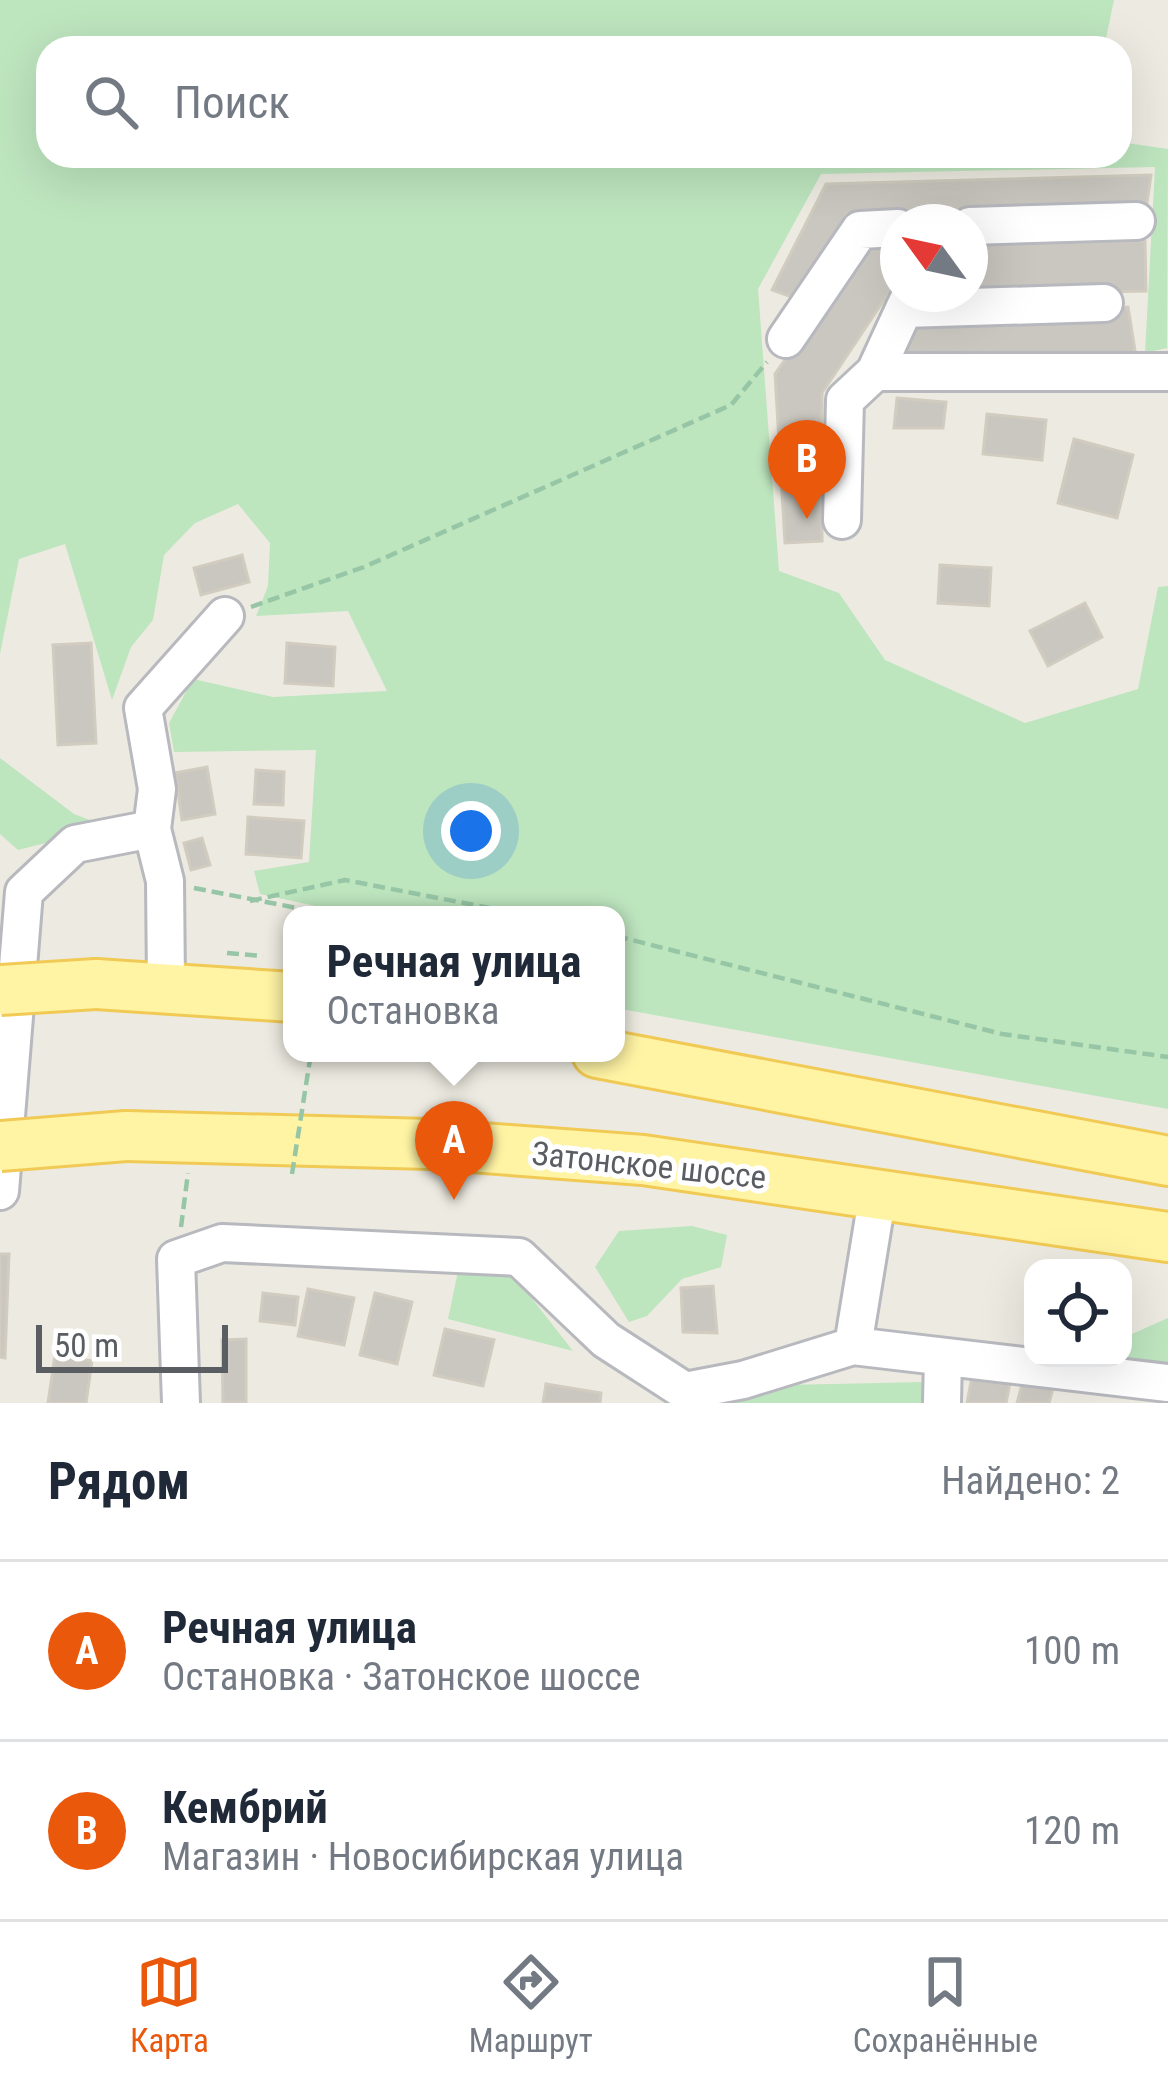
<!DOCTYPE html>
<html lang="ru">
<head>
<meta charset="utf-8">
<style>
	body { margin:0; font-family:"Roboto Condensed",sans-serif; background:#f2f2f3; color:#1f2937 }
	.controls { position:absolute; right:36px; bottom:36px; display:grid; overflow:hidden; border-radius:24px; box-shadow:0 12px 48px #0002 }
	.controls button { width:108px; height:108px; display:grid; place-items:center; padding:0; border:0; border-bottom:3px solid #e0e1e3; background:#fff; color:#1f2937; font:60px sans-serif }
	.compass { position:absolute; left:880px; top:204px; width:108px; height:108px; border-radius:50%; background:#fff; box-shadow:0 12px 48px #0002; rotate:303deg }
	.scale { position:absolute; left:36px; bottom:30px; width:192px; box-sizing:border-box; padding-left:12px; border:6px solid #5a5d62; border-top:0; font-size:33px; line-height:42px; white-space:nowrap; color:#5a5d62; -webkit-text-stroke:9px #fff; paint-order:stroke }
	.you { position:absolute; left:471px; top:831px; width:42px; height:42px; margin:-30px; border:9px solid #fff; border-radius:50%; background:#1a73e8; box-shadow:0 0 0 18px #1a73e833 }
	.badge { display:grid; place-items:center; width:78px; height:78px; border-radius:50%; background:#ea580c; color:#fff; font-size:39px; font-weight:700 }
	.pin { position:absolute; translate:-50% -99px; filter:drop-shadow(0 3px 6px #0008) }
	.pin::after { content:''; position:absolute; top:63px; width:42px; height:36px; background:inherit; clip-path:polygon(0 0,100% 0,50% 100%) }
	.popup { position:absolute; left:283px; top:906px; width:342px; height:156px; box-sizing:border-box; display:grid; place-content:center; border-radius:24px; background:#fff; filter:drop-shadow(0 3px 9px #0005); font-size:39px; white-space:nowrap; color:#747a83 }
	.popup b { font-size:45px; color:#1f2937 }
	.popup::after { content:''; position:absolute; left:50%; top:100%; margin-left:-24px; border:24px solid transparent; border-top-color:#fff }
	.list { margin:0; padding:0; list-style:none }
	h2 { display:flex; justify-content:space-between; align-items:center; height:156px; margin:0; padding:0 48px; font-size:51px }
	h2 small { font-size:39px; font-weight:400; color:#747a83 }
	.list li { display:grid; grid-template-columns:78px 1fr auto; gap:36px; align-items:center; box-sizing:border-box; height:180px; padding:0 48px; border-top:3px solid #e0e1e3 }
	.list b { display:block; font-size:45px; white-space:nowrap }
	.list p { margin:0; font-size:39px; white-space:nowrap; color:#747a83 }
	.list em { font-size:39px; font-style:normal; color:#747a83 }
	.icon { flex:none; width:66px; height:66px; fill:none; stroke:currentColor; stroke-width:2; stroke-linecap:round; stroke-linejoin:round }
	.map { position:relative; flex:none; width:1168px; height:1403px; overflow:hidden }
	.search { position:absolute; background:#fff; box-shadow:0 12px 48px #0002; left:36px; right:36px; top:36px; height:132px; display:flex; align-items:center; gap:30px; box-sizing:border-box; padding:0 42px; border-radius:36px; color:#747a83; font-size:45px }
	.sheet { height:516px; background:#fff }
	nav { display:flex; justify-content:space-around; align-items:center; box-sizing:border-box; height:168px; border-top:3px solid #e0e1e3; background:#fff; font-size:33px; color:#747a83 }
	nav a { display:grid; justify-items:center; gap:6px }
	nav .on { color:#ea580c }
	.map>svg:first-child { display:block }
	.green { fill:#bde5be }
	.building { fill:#cac7c0; stroke:#d1ccbf; stroke-width:3 }
	.lines { fill:none; stroke-linecap:round; stroke-linejoin:round }
	.minor-casing { stroke:#b7b9be; stroke-width:42 }
	.major-casing { stroke:#f1ca55; stroke-width:54 }
	.path { stroke:#96c6a5; stroke-width:4.5; stroke-dasharray:12 6; stroke-linecap:butt }
	.minor { stroke:#fff; stroke-width:36 }
	.major { stroke:#fff3a4; stroke-width:48 }
	.major-bridge-casing { stroke:#f1ca55; stroke-width:54; stroke-linecap:butt }
	.path-bridge { stroke:#96c6a5; stroke-width:4.5; stroke-dasharray:12 6; stroke-linecap:butt }
	.major-bridge { stroke:#fff3a4; stroke-width:48 }
	.labels { text-anchor:middle; dominant-baseline:central; stroke-width:10; stroke-linejoin:round; paint-order:stroke }
	.street-label { font-size:33px; fill:#5a5d62; stroke:#fff }
</style>
</head>
<body>
<div class="map">
<svg width="1168" height="1403" viewBox="0 0 1168 1403">
	<rect width="100%" height="100%" fill="#edebe1"/>
	<!-- green -->
	<path class="green" d="M0,0h1114l-10,48h-1056v108h1072v-14l48,7 -1,199 -22,5 10,-186 -334,7 -63,115 21,282 60,22 46,67 140,63 113,-34 20,-102 10,-1v523l-552,-101v-93h-259l-97,-21 -6,-23 55,-9 7,-112 -142,2 -5,-29 24,-44 80,18 114,-6 -39,-80 -92,5 12,-30 2,-43 -32,-39 -43,19 -31,32 -11,65 -22,27 -19,53 -47,-156 -46,15 -19,95z
		M0,758l74,56 34,13 -90,23 -18,-16z
		M692,1226l35,9 -6,32 -39,12 -35,37 -18,6 -34,-55 24,-36z
		M458,1271l54,2 61,78 -125,-32z
		M1168,1318v53l-67,-13h22v-20z
		M923,1382v21h-196l59,-18z"/>
	<!-- building -->
	<path class="building" d="M1151,175l-4,28 -300,10 -47,87 -28,-10 54,-106z
		M873,235l25,14v30l-76,114v148l-37,2 -10,-169z
		M1145,241l1,50 -213,5 37,-2v-49z
		M1128,307l8,50 -232,-1 -1,-28z
		M897,398l49,4 -3,26h-49z
		M987,414l59,6 -4,40 -59,-6z
		M1074,439l59,16 -16,63 -59,-15z
		M242,555l7,27 -48,13 -7,-27z
		M940,565l51,3 -2,38 -51,-3z
		M1085,603l17,34 -54,29 -18,-35z
		M91,643l5,100 -38,2 -5,-100z
		M287,643l48,4 -2,39 -48,-3z
		M207,767l8,47 -33,6 -7,-47z
		M256,770l28,2 -1,33 -29,-1z
		M248,817l56,4 -3,37 -55,-4z
		M202,838l8,27 -19,5 -7,-27z
		M0,1254h9l-4,104 -5,-1z
		M0,1254h9l-4,104 -5,-1z
		M713,1286l4,47 -34,-1 -2,-44z
		M308,1289l46,9 -10,47 -46,-9z
		M263,1293l35,4 -3,28 -35,-4z
		M375,1293l37,9 -15,62 -37,-9z
		M445,1329l49,11 -11,46 -49,-11z
		M246,1339v63h-23l-1,-62z
		M55,1355l37,6 -6,42h-38z
		M55,1355l37,6 -6,42h-38z
		M973,1371l38,7 -5,25h-39z
		M1025,1373l30,8 -6,22h-32z
		M546,1384l55,9 -1,10h-57z"/>
	<g class="lines">
		<defs>
			<path id="minor" d="M970,226l166,-5
				M904,309l200,-6
				M786,339l74,-109 38,-2
				M875,372h293
				M842,520l3,-120 30,-28 36,-78
				M166,984l-1,-103 -13,-52 5,-40 -14,-81 82,-92
				M0,1191l24,-299 51,-48 77,-15
				M853,1346l25,-153
				M685,1391l58,-11 110,-34 315,37
				M181,1403l-5,-144 46,-16 297,14 87,83 79,51
				M942,1403l1,-46"/>
			<path id="major" d="M96,984l196,13
				M597,1053l571,108
				M126,1136l304,8 213,16 525,77"/>
		</defs>
		<!-- minor casing -->
		<use href="#minor" class="minor-casing"/>
		<!-- major casing -->
		<use href="#major" class="major-casing"/>
		<!-- path -->
		<path class="path" d="M251,607l113,-40 367,-162 36,-43
			M194,888l139,27
			M250,901l95,-21 181,35
			M616,936l386,98 166,23
			M227,953l36,3
			M181,1227l7,-54"/>
		<!-- minor -->
		<use href="#minor" class="minor"/>
		<!-- major -->
		<use href="#major" class="major"/>
		<defs>
			<path id="major-bridge" d="M0,990l96,-6
				M0,1146l126,-10"/>
		</defs>
		<!-- major-bridge casing -->
		<use href="#major-bridge" class="major-bridge-casing"/>
		<!-- path-bridge -->
		<path class="path-bridge" d="M292,1174l19,-121"/>
		<!-- major-bridge -->
		<use href="#major-bridge" class="major-bridge"/>
	</g>
	<g class="labels">
		<!-- street labels -->
		<g class="street-label">
			<text transform="translate(649 1165) rotate(6)">Затонское шоссе</text>
		</g>
	</g>
</svg>
<div class="controls">
<button><svg class="icon" aria-label="locate" viewBox="0 0 24 24"><circle cx="12" cy="12" r="6"/><path d="M12 2v4M12 18v4M2 12h4M18 12h4"/></svg></button>
</div>
<svg class="compass" viewBox="-18 -18 36 36"><path d="M0-13l5 13h-10z" fill="#e53935"/><path d="M0 13l5-13h-10z" fill="#747a83"/></svg>
<div class="scale">50 m</div>
<div class="you"></div>
<div class="pin badge" style="left:454px;top:1200px">A</div>
<div class="popup"><b>Речная улица</b>Остановка</div>
<div class="pin badge" style="left:807px;top:519px">B</div>
<div class="search"><svg class="icon" aria-label="search" viewBox="0 0 24 24"><circle cx="10" cy="10" r="6"/><path d="M15 15l6 6"/></svg>Поиск</div>
</div>
<section class="sheet">
<h2>Рядом<small>Найдено: 2</small></h2>
<ul class="list">
<li><span class="badge">A</span><div><b>Речная улица</b><p>Остановка · Затонское шоссе</p></div><em>100 m</em></li>
<li><span class="badge">B</span><div><b>Кембрий</b><p>Магазин · Новосибирская улица</p></div><em>120 m</em></li>
</ul>
</section>
<nav>
<a class="on"><svg class="icon" aria-label="map" viewBox="0 0 24 24"><path d="M3 6l6-2 6 2 6-2v14l-6 2-6-2-6 2zM9 4v14M15 6v14"/></svg>Карта</a>
<a><svg class="icon" aria-label="directions" viewBox="0 0 24 24"><path d="M12 3l9 9-9 9-9-9zM9 14v-3h6M13 9l2 2-2 2"/></svg>Маршрут</a>
<a><svg class="icon" aria-label="saved" viewBox="0 0 24 24"><path d="M7 4h10v16l-5-4-5 4z"/></svg>Сохранённые</a>
</nav>
</body>
</html>
